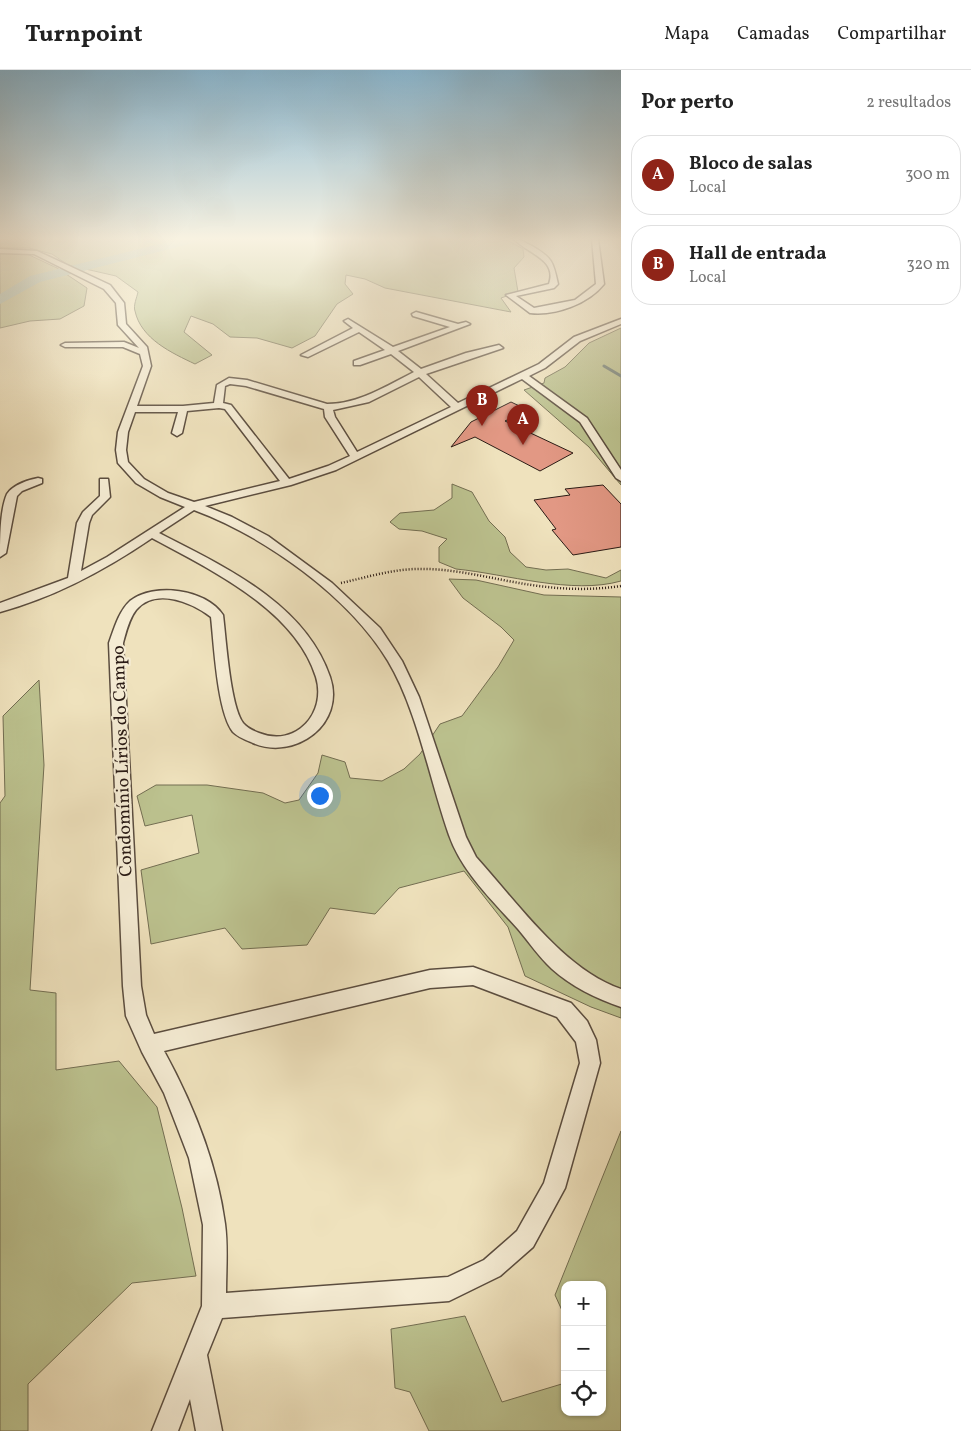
<!DOCTYPE html>
<html lang="pt">
<head>
<meta charset="utf-8">
<style>
	body { margin:0; font-family:Vollkorn,serif; background:#f2f2f2; color:#222 }
	.controls { position:absolute; right:15px; bottom:15px; display:grid; overflow:hidden; border-radius:10px; box-shadow:0 1px 4px #0004 }
	.controls button { width:45px; height:45px; display:grid; place-items:center; padding:0; border:0; border-bottom:1px solid #e0e0e0; background:#fff; color:#222; font:25px sans-serif }
	.you { position:absolute; left:319px; top:725px; width:18px; height:18px; margin:-12px; border:4px solid #fff; border-radius:50%; background:#1a73e8; box-shadow:0 0 0 8px #1a73e833 }
	.badge { display:grid; place-items:center; width:32px; height:32px; border-radius:50%; background:#8f2418; color:#fff; font-size:16px; font-weight:700 }
	.pin { position:absolute; translate:-50% -41px; filter:drop-shadow(0 1px 2px #0008) }
	.pin::after { content:''; position:absolute; top:26px; width:18px; height:15px; background:inherit; clip-path:polygon(0 0,100% 0,50% 100%) }
	.list { margin:0; padding:0; list-style:none }
	h2 { display:flex; justify-content:space-between; align-items:center; height:65px; margin:0; padding:0 20px; font-size:21px }
	h2 small { font-size:16px; font-weight:400; color:#767676 }
	.list li { display:grid; grid-template-columns:32px 1fr auto; gap:15px; align-items:center; box-sizing:border-box; height:80px; margin:0 10px 10px; padding:0 10px; border:1px solid #e0e0e0; border-radius:20px }
	.list b { display:block; font-size:19px; white-space:nowrap }
	.list p { margin:0; font-size:16px; white-space:nowrap; color:#767676 }
	.list em { font-size:16px; font-style:normal; color:#767676 }
	.icon { flex:none; width:28px; height:28px; fill:none; stroke:currentColor; stroke-width:2; stroke-linecap:round; stroke-linejoin:round }
	.map { position:relative; flex:none; width:621px; height:1361px; overflow:hidden }
	header { display:flex; align-items:center; gap:30px; box-sizing:border-box; height:70px; padding:0 25px; background:#fff; border-bottom:1px solid #e0e0e0 }
	header strong { font-size:24px }
	nav { display:flex; gap:28px; margin-inline-start:auto; font-size:18px }
	main { display:flex }
	aside { flex:1; background:#fff }
	.map>svg:first-child { display:block }
	.green { fill:#bcc28f; stroke:#736e52 }
	.lines { fill:none; stroke-linecap:round; stroke-linejoin:round }
	.stream { stroke:#6d7c74; stroke-width:3 }
	.river { fill:#9abdb3; fill-rule:evenodd }
	.building { fill:#e29884; stroke:#2a1b15 }
	.minor-casing { stroke:#5b4d3f; stroke-width:3 }
	.path { stroke:#2a1b15; stroke-width:2.5; stroke-dasharray:1 2; stroke-linecap:butt }
	.minor { fill:#f5ecd4; fill-rule:evenodd }
	.labels { text-anchor:middle; dominant-baseline:central; stroke-width:4.5; stroke-linejoin:round; paint-order:stroke }
	.street-label { font-size:18px; fill:#2a1b15; stroke:#f5ecd4 }
</style>
</head>
<body>
<header>
<strong>Turnpoint</strong>
<nav><a>Mapa</a><a>Camadas</a><a>Compartilhar</a></nav>
</header>
<main>
<div class="map">
<svg width="621" height="1361" viewBox="0 0 621 1361">
	<rect width="100%" height="100%" fill="#efe2bd"/>
	<filter id="stains"><feTurbulence type="fractalNoise" baseFrequency=".004" numOctaves="4"/><feColorMatrix values="0 0 0 0 .2 0 0 0 0 .09 0 0 0 0 .02 0 0 0 .5 -.17"/></filter>
	<radialGradient id="worn" r=".72"><stop offset=".6" stop-color="#630" stop-opacity="0"/><stop offset="1" stop-color="#630" stop-opacity=".3"/></radialGradient>
	<!-- green -->
	<path class="green" d="M0,169h499l10,2 14,8 1,8 -10,11 4,24 -17,6 10,14 -126,-24 -20,-9 -19,-4 -1,9 8,10 -16,10 -22,32 -23,12 -35,-10 -27,-1 -17,-13 -22,-8 -7,16 28,23 -17,9c-23,-11 -54,-25 -60,-53 -2,-5 2,-14 3,-19l-22,-16 -48,-11 -16,-11 -23,-6h-29z
		M0,182l25,1 32,15 30,20 -3,18 -24,13 -30,2 -30,7z
		M621,258v157l-32,-38 -65,-57 20,-7 1,-5 20,-11 24,-24z
		M452,414l20,8 17,29 16,16 5,15 16,15 20,3 22,-1 38,9 15,-8v11c-49,14 -114,-7 -165,-12l-17,-7v-15l8,-8 -25,-8 -23,-2 -9,-7 10,-9 34,-3 18,-12z
		M449,509l27,1 68,15 77,2v421l-30,-11 -66,-31 -17,-49 -44,-56 -65,17 -24,26 -45,-6 -23,37 -65,4 -17,-21 -74,16 -10,-74 58,-17 -7,-38 -47,11 -8,-30 19,-11h51l56,8 22,10 14,-3 19,-27 4,-18 23,7 5,16 32,3 22,-12 16,-15 20,-30 22,-8 36,-49 16,-27 -13,-13 -38,-29z
		M39,610l5,85 -14,225 26,3v77l63,-9 38,46 25,101 14,68 -64,7 -104,101v47h-28v-628l5,-7 -2,-80z
		M621,1061v300h-192l-19,-39 -15,-4 -4,-59 74,-13 37,86 63,-19v29h37v-127h-37v32l-10,-22z"/>
	<g class="lines">
		<!-- stream -->
		<path class="stream" d="M604,296l17,10"/>
		<!-- river -->
		<path class="river" d="M180,169h19l-2,3 -157,40 -40,22v-10l30,-18z"/>
	</g>
	<!-- building -->
	<path class="building" d="M511,332l17,8 -23,11 68,32 -33,18 -65,-34 -24,10 20,-25z
		M603,415l18,19v43l-48,8 -21,-25 4,-1 -22,-29 36,-5 -5,-6z"/>
	<g class="lines">
		<defs>
			<path id="minor" d="M514,169c8,0 11,4 18,7 20,12 21,15 26,38l-4,4 -38,8 18,12 41,-8 21,-16 -4,-45h6l6,45c-16,20 -49,32 -74,29l-24,-18 43,-11c9,-25 -23,-31 -35,-45z
				M0,179l37,2 73,34 14,18 2,21 21,23 4,19 -14,40h46l31,-3 3,-18 12,-7 18,2 80,24c32,0 59,-18 87,-32l-23,-18 -31,11h-6v-4l31,-11 -26,-18 -51,25 -7,-2 52,-27 -9,-7 4,-2 45,28 57,-20 -37,-11 -1,-2 4,-2 42,12 8,-2 4,2 -72,27 23,18 45,-16 33,-8 4,3 -77,26 32,29 81,-39 35,-27 47,-18v5l-41,17 -35,27 -16,8 58,42 34,52v11l-5,-3 -36,-56 -58,-43 -186,91 -45,15 -86,21 27,11 36,19 64,47 48,45 22,33 17,36 47,140 10,20c40,44 88,113 145,132v18c-24,-8 -50,-21 -69,-38 -13,-12 -23,-27 -34,-40 -26,-29 -56,-57 -69,-94 -19,-54 -32,-126 -61,-174 -39,-65 -124,-125 -194,-151l-35,23c64,33 146,70 171,144 16,47 -35,84 -77,66 -7,-3 -15,-6 -20,-11 -16,-20 -19,-89 -22,-115 -19,-15 -56,-30 -75,-7 -7,9 -10,22 -13,33l18,343 5,29 8,19 276,-64 43,-3 98,36 16,18 9,19 4,23 -35,125 -32,59 -33,29 -51,25 -227,17 -15,37 15,76h-26l-6,-32 -12,32h-26l50,-125 1,-81 -14,-67 -25,-65 -22,-41 -16,-36 -3,-30 -14,-343c5,-14 10,-32 21,-42 24,-19 76,-12 93,14 3,24 7,90 20,108 4,5 11,8 16,10 37,15 68,-20 57,-56 -21,-68 -107,-108 -164,-139 -47,32 -97,59 -152,74v-9l68,-25 9,-55 6,-11 17,-16v-17h8l2,18 -18,18 -3,8 -8,48 26,-14 78,-50 -25,-10 -24,-14 -18,-20 -2,-13 2,-18 25,-66 -3,-12 -17,-7h-58l-4,-2 4,-2 59,-1 15,6 -21,-23 -2,-22 -12,-14 -70,-35 -34,-1zM419,307l32,30 -94,45 -22,-35 -2,-7 36,-8zM230,314l16,2 78,23 1,8 25,39 -22,10 -39,13 -58,-74 -8,-2 2,-17zM219,338l6,1 55,72 -86,21 -26,-9 -24,-14 -16,-17 -2,-12 2,-18 7,-20h43l-6,21 5,3 5,-3 5,-22zM473,915l84,32 19,25 4,21 -36,120 -27,48 -33,29 -36,17 -222,16c0,-22 2,-47 -1,-69 -8,-60 -32,-120 -61,-173l266,-63z
				M38,408l4,1v4l-20,8 -5,5 -11,57 -6,4c0,-18 0,-47 7,-63 6,-9 21,-14 31,-16z"/>
		</defs>
		<!-- minor casing -->
		<use href="#minor" class="minor-casing"/>
		<!-- path -->
		<path class="path" d="M341,513c27,-6 55,-15 83,-14 26,0 53,6 79,11 40,8 78,12 118,6"/>
		<!-- minor -->
		<use href="#minor" class="minor"/>
	</g>
	<!-- sky -->
	<linearGradient id="sky" x2="0" y2="1"><stop stop-color="#89b8d3"/><stop offset="0.47" stop-color="#f8f2e1"/><stop offset="1" stop-color="#f8f2e1" stop-opacity="0"/></linearGradient>
	<rect width="621" height="359" fill="url(#sky)"/>
	<g class="labels">
		<!-- street labels -->
		<g class="street-label">
			<text transform="translate(123 691) rotate(-92)">Condomínio Lírios do Campo</text>
		</g>
	</g>
	<rect width="100%" height="100%" filter="url(#stains)"/>
	<rect width="100%" height="100%" fill="url(#worn)"/>
</svg>
<div class="controls">
<button>+</button>
<button>−</button>
<button><svg class="icon" aria-label="locate" viewBox="0 0 24 24"><circle cx="12" cy="12" r="6"/><path d="M12 2v4M12 18v4M2 12h4M18 12h4"/></svg></button>
</div>
<div class="you"></div>
<div class="pin badge" style="left:523px;top:375px">A</div>
<div class="pin badge" style="left:482px;top:356px">B</div>
</div>
<aside>
<h2>Por perto<small>2 resultados</small></h2>
<ul class="list">
<li><span class="badge">A</span><div><b>Bloco de salas</b><p>Local</p></div><em>300 m</em></li>
<li><span class="badge">B</span><div><b>Hall de entrada</b><p>Local</p></div><em>320 m</em></li>
</ul>
</aside>
</main>
</body>
</html>
